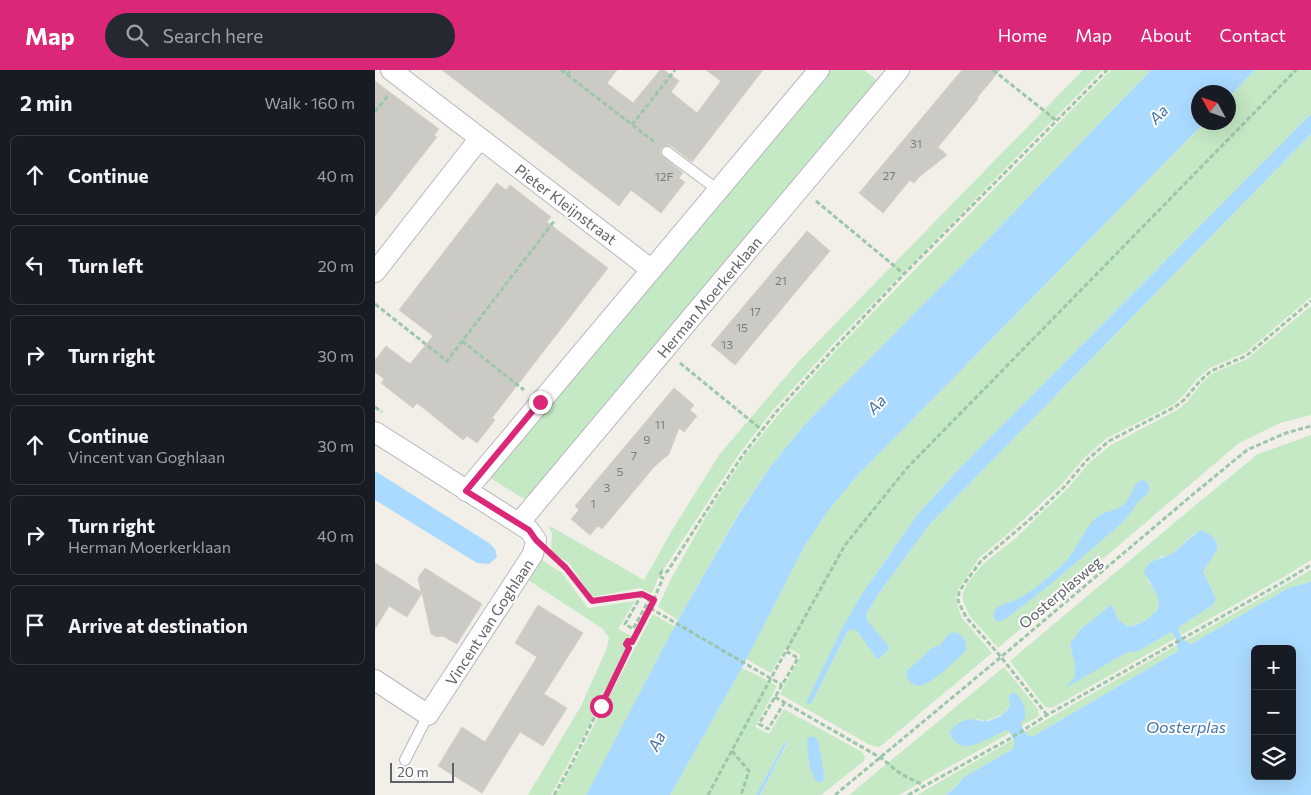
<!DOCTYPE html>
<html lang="en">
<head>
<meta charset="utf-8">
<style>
	body { margin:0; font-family:Commissioner,sans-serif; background:#242831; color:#f1f3f6 }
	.controls { position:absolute; right:15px; bottom:15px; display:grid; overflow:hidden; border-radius:8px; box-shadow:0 5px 20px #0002 }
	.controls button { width:45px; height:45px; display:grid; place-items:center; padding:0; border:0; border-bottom:1px solid #363941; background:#171b24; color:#f1f3f6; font:25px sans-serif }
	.compass { position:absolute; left:816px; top:15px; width:45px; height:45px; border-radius:50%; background:#171b24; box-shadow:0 5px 20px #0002; rotate:310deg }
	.scale { position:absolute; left:15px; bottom:12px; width:64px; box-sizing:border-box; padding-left:5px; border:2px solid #5f6368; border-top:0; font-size:14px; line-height:18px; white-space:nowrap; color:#5f6368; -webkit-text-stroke:4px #fff; paint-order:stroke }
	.stop { position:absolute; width:15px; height:15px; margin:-11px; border:4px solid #db2777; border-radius:50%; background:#fff }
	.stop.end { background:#db2777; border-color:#fff; box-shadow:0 1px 5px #0008 }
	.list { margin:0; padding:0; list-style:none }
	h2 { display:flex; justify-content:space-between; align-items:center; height:65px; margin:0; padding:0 20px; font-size:21px }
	h2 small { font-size:16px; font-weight:400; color:#9ea1a6 }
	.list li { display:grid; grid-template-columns:32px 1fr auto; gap:15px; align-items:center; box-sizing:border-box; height:80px; margin:0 10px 10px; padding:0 10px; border:1px solid #363941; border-radius:8px }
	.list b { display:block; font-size:19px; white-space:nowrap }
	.list p { margin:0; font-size:16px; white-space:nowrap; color:#9ea1a6 }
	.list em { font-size:16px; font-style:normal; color:#9ea1a6 }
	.icon { flex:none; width:28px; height:28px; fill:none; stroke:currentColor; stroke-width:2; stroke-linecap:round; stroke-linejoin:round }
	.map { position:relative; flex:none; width:936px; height:725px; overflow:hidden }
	header { display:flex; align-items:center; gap:30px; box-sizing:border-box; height:70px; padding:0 25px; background:#db2777; color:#fff }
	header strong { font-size:24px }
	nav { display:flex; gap:28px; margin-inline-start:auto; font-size:18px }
	.search { width:350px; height:45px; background:#242831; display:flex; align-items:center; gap:12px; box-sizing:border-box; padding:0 18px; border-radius:28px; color:#9ea1a6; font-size:19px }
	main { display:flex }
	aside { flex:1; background:#171b24 }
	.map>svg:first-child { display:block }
	.green { fill:#c5e8c5 }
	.water { fill:#aadaff; fill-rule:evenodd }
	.building { fill:#cccac5; stroke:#d6d1c6 }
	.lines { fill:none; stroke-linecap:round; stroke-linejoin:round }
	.lane-casing { stroke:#b5b8bc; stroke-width:12 }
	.street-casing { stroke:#b5b8bc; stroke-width:22 }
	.path { stroke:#9cc7a9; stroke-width:3; stroke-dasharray:5 2.5; stroke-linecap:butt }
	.lane { stroke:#fff; stroke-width:10 }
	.street { stroke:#fff; stroke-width:20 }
	.route { stroke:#db2777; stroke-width:6 }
	.labels { text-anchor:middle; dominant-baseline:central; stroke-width:4; stroke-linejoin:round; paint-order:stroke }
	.number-label { font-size:12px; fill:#7a7d7f }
	.street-label { font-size:15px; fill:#5f6368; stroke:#fff }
	.water-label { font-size:16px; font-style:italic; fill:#4174aa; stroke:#fff }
</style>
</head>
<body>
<header>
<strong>Map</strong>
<div class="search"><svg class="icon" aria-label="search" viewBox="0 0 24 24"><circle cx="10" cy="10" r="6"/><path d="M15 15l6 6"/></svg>Search here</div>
<nav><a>Home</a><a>Map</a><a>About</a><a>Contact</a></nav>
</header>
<main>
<aside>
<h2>2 min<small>Walk · 160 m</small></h2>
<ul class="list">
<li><svg class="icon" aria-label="ahead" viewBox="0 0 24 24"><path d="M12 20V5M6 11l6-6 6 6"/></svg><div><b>Continue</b></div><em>40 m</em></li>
<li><svg class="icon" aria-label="left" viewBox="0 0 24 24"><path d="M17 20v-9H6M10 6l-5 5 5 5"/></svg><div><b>Turn left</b></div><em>20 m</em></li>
<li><svg class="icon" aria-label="right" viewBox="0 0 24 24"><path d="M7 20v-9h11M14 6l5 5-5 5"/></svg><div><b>Turn right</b></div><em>30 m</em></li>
<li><svg class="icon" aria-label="ahead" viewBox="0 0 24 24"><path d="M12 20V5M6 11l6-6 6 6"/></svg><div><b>Continue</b><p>Vincent van Goghlaan</p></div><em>30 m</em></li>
<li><svg class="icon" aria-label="right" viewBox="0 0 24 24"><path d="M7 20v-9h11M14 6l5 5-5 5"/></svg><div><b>Turn right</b><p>Herman Moerkerklaan</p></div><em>40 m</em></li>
<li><svg class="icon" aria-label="arrive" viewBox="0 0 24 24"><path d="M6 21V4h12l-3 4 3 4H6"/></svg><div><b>Arrive at destination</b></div></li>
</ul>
</aside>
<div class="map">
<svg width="936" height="725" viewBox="0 0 936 725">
	<rect width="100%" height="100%" fill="#f1efe8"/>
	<!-- green -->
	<path class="green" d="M454,0h35l14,11 -347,412 -7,6 -34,-21v-4z
		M708,0h19l-266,271 -62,68 -35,45 -81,124 -6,16 -12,-6 -48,9 -23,-34 -18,-11 1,-19 -4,-8 96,55 30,-53 45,-72 81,-95z
		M736,0h40l-159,165 -186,188 -35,43 -31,45 -62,109 -20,-13 13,-28 34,-61 39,-61 35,-43 62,-69z
		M880,0h56v44l-351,354 -42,46 -58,83 -49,107 36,-72 6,-3 4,2 21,29 11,-12 -21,-27 -2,-6 13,-22 50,-68 382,-391v163l-66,56 -35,15 -12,10 -15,18 -10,9 -66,33 -22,19 -23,27 -51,47 -32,27 -22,33 -1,11 6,16 30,35 -110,92 -4,2 -8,-2 -90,-51 21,-39 -15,-8 -15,26 -25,-14 58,-112 24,-36 29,-35 347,-353 25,-1v-25z
		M936,236v109l-31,8 -41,20 -241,205 -29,-33 -6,-14v-8l5,-11 15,-18 33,-26 21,-21 30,-28 23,-27 21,-17 66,-35 10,-8 15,-19 11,-10 34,-14z
		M936,365v125l-29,18 -101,57 -2,-4v-4l34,-22 3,-6 -13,-28 15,-24 -23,-14 -23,21 -12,3 -14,10c0,3 -1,5 0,8 4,16 23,21 7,39 -9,10 -13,9 -25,13l-11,-9 -5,-14 -32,26 -10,14 5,21 1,12 -9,9 59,-33 12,-2 33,-19 3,2 2,4 -124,70 -7,-1 -35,-46 188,-158 60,-49z
		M165,489l22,14 26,35 47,-7 -17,28 14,7 -32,69 -49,90h-23l53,-89 26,-58 2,-10 -6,-9 -75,-49z
		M936,500v12l-23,6 -97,56 -6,-3z
		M278,544l22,13 -89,168h-30l17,-30z
		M802,575l1,6 -146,86 -5,-2 -2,-3z
		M629,597l34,42 1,7 -18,10v-4l-11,-17 -6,8 -10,5 -9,3 -7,-2 -29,14 9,12 20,-2 28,-14 3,2 1,2 -111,62h-50z
		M367,598l25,12 10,6 -22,41 14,7 15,-25 78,43 3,5 -1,4 -43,34h-61l27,-51 -2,-2 -29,53h-86z
		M639,669l1,3 -2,7 -49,28 -10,12 -9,6h-28z"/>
	<!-- water -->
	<path class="water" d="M776,0h104l-26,27v-5h-30v30l5,1 -347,353 -29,35 -24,36 -62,121 -72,127h-84l92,-175 62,-108 31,-46 35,-43 186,-188z
		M936,44v20l-382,391 -50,68 -13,22 2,6 22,27 -12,12 -21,-29 -4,-2 -6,3 -36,72 -5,-1 37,-76 17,-30 58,-83 42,-46z
		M0,401l114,72 6,6 2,8 -8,7 -12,-1 -102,-63z
		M768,410l4,2 2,4v4l-2,4 -8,7 -16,21 -71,61 -48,37 -6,2 -4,-3c0,-4 -1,-8 3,-11 5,-5 14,-5 21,-9 14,-8 28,-19 40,-30 11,-9 18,-22 25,-34 4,-6 8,-13 14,-18 9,-7 21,-5 30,-16 6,-8 5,-18 16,-21z
		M827,460c26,15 14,20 1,41l13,28 -3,6 -34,22c-1,8 5,14 12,17l97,-56 23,-6v213h-366l9,-6 10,-12 49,-28 2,-7 -6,-11 -3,-1c-11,5 -36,21 -46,15 -5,-2 -8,-8 -11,-12 4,-6 9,-10 16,-13 6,-2 13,1 20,1 9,0 23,-8 25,-17 0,-3 -1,-6 -1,-8l3,-3 5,1c7,9 10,15 7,26l-3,2v3l6,10 5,2 146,-86c-1,-6 -1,-15 -7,-19l-33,19 -12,2 -61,35 10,-11v-12l-5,-21 10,-14 32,-26 5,14 11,9c12,-3 16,-4 25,-13 2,-2 4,-4 5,-6 5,-10 -11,-28 -14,-37 6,-13 20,-12 30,-19 10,-7 17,-17 28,-22zM880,579h37v127h-37z
		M580,562c9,4 12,9 11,18 -8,9 -36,36 -48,36 -6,-1 -10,-6 -12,-10l1,-5 25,-23 8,-3 9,-11z
		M438,666l4,3 2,7 5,30 -1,5 -4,2c-10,-6 -11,-31 -12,-42l2,-4z
		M410,672l2,1 -27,52h-4z"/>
	<!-- building -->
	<path class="building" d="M67,0h175l-10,13 26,20 27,-33h4l15,11 -8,11 26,21 24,-32 -15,-11h57l-71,92 -21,-16h-6l-4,2 -1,4 1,3 22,18 -4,5 6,4 -24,31 -30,-23 -12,16z
		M587,0h38l-23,28 1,1 -40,48 9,8 -28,22 -5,6 -4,-3 -27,33 -24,-20z
		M0,11l64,48 -5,6 3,2 -62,79z
		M122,113l9,7 4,-5 41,32 -4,5 61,46 -116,150 3,2 -18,23 -10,-7 -4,4 -46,-37 -4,5 -32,-25 3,-4 -9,-7v-12l11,-14 24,18 23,-28 -34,-26z
		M432,161l23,20 -95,114 -24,-20z
		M299,318l20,17 -4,5 7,6 -13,16 -5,-4 -10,26 -15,13 -52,62 -4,-3 -8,9 -19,-16 8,-9 -4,-4z
		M0,493l46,29 -3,-14 7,-10 57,36 -25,40 -14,-8 -6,1 -6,-3 -9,-41 -15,24 -18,-11 -14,23z
		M163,535l45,28 -39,61 23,14 -24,38 -23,-14 -38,61 -44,-27 24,-39 23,15 52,-85 -22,-14z"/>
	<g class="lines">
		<defs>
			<path id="lane" d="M292,82l51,38
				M30,690l23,-45"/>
			<path id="street" d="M16,0l261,200
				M0,202l105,-134
				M0,362l154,98 7,10 -3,14 -105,161 -53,-35
				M91,421l353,-421
				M144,453l380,-453"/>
		</defs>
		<!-- lane casing -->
		<use href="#lane" class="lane-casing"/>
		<!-- street casing -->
		<use href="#street" class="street-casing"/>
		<!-- path -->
		<path class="path" d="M186,0l95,73
			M618,0l64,51
			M192,5l4,-5
			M0,42l14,-18
			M257,55l43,-55
			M441,131l88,73
			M0,234l72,57 108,-141
			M87,271l62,49
			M305,293l82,67
			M0,337l7,5
			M178,486l13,12 26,33 50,-7 8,4
			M267,524l-17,30 8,5 17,-31 1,1
			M275,538l132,77
			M400,627l106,61 20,16 22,11
			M410,632l-17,27 -9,-5 39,-66 -10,-6 -1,2
			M672,645l-46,-58 -35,-40 -8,-16 1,-9 7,-11 15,-20 54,-46 30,-29 22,-26 22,-19 66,-34 10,-8 15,-18 11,-10 35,-15 65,-55
			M357,681l17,20 -8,24
			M179,725l17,-30 58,-117 -3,-4 2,-3 4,1 18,-34 13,-30 -4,-2 3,-5 5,1 75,-116 34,-44 63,-69 65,-69 203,-204
			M333,725l63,-117 74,-133 62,-77 389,-398
			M460,725l166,-138 190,-161 56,-46 39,-17 25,-7
			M533,725l103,-57 36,-23 238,-134 26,-16"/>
		<!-- lane -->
		<use href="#lane" class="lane"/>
		<!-- street -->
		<use href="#street" class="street"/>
	</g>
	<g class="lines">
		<!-- route -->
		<path class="route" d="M165,332l-74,89 63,39 7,10 30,28 26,33 50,-7 12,6 -22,42 -4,-1 -2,3 3,4 -28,58"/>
	</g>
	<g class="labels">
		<!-- number labels -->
		<g class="number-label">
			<text x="541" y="73">31</text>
			<text x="514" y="105">27</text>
			<text x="289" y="106">12F</text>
			<text x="406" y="210">21</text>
			<text x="380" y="241">17</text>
			<text x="367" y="257">15</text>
			<text x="352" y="274">13</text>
			<text x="285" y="354">11</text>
			<text x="272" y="369">9</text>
			<text x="259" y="385">7</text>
			<text x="245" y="401">5</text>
			<text x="232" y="417">3</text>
			<text x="218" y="433">1</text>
		</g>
		<!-- street labels -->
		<g class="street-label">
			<text transform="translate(191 134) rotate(37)">Pieter Kleijnstraat</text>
			<text transform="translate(334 227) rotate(-50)">Herman Moerkerklaan</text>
			<text transform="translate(685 522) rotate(-40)">Oosterplasweg</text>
			<text transform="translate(114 552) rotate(-57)">Vincent van Goghlaan</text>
		</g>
		<!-- water labels -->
		<g class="water-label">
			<text transform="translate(783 44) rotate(-46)">Aa</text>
			<text transform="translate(501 334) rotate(-46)">Aa</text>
			<text x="811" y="656">Oosterplas</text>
			<text transform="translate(281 671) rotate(-62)">Aa</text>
		</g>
	</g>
</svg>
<div class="controls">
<button>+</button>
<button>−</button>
<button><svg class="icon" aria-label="layers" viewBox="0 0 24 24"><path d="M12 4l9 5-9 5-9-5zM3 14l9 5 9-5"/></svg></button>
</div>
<svg class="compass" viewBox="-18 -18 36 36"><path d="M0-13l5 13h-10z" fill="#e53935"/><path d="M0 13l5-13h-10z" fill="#9ea1a6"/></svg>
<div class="scale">20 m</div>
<div class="stop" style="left:226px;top:636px"></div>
<div class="stop end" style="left:165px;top:332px"></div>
</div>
</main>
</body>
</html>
